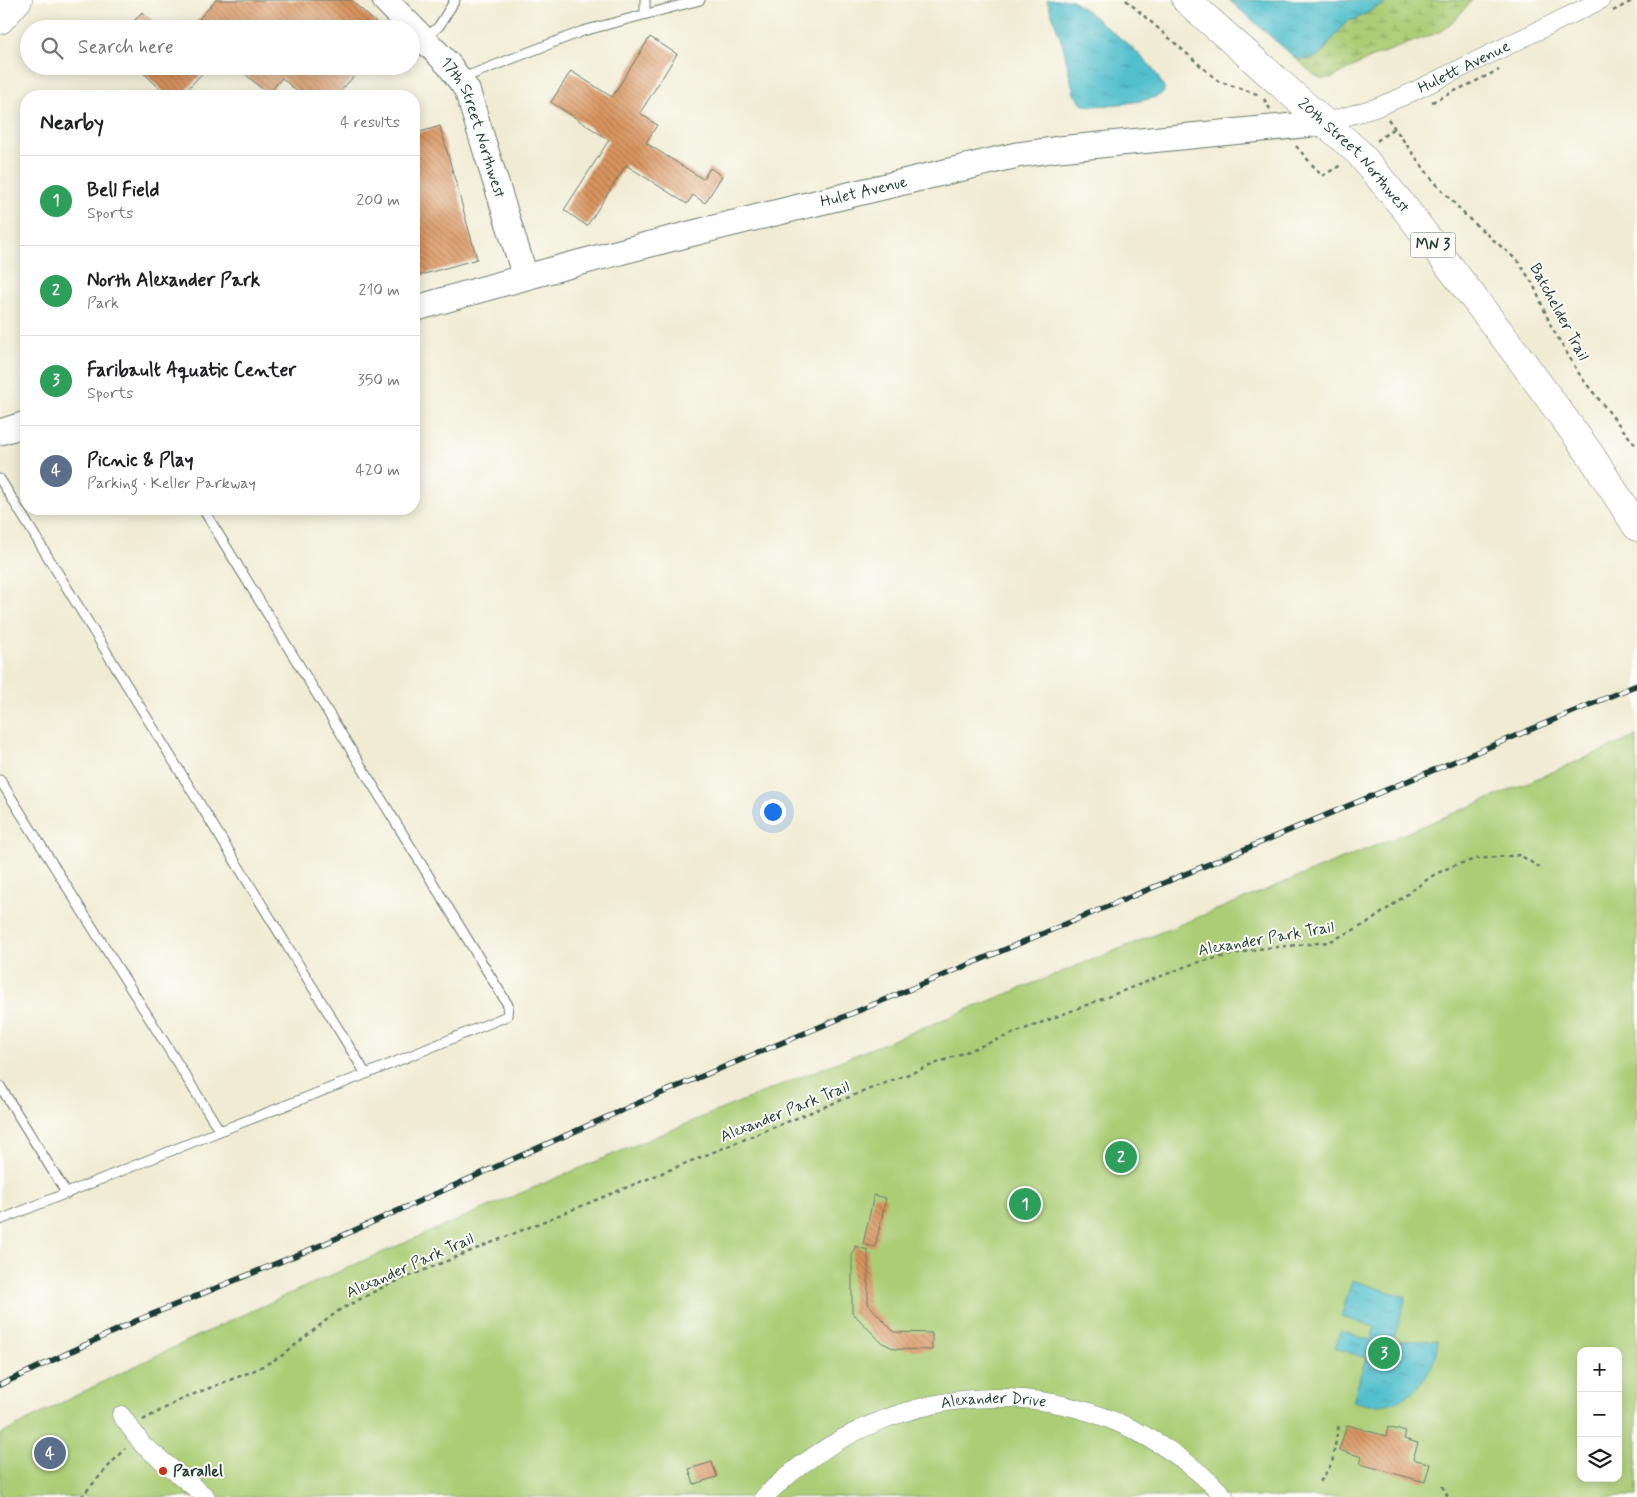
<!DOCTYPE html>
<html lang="en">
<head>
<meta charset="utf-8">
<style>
	body { margin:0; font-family:Mynerve,sans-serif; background:#f6f6f6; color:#202124 }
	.controls { position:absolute; right:15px; bottom:15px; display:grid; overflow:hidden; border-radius:10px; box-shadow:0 2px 12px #0003 }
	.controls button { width:45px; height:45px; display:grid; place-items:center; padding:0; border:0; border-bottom:1px solid #e0e0e0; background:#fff; color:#202124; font:25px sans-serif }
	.you { position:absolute; left:772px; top:811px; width:18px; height:18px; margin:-12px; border:4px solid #fff; border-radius:50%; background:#1a73e8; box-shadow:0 0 0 8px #1a73e833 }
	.badge { display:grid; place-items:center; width:32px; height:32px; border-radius:50%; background:#2563eb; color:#fff; font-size:16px; font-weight:700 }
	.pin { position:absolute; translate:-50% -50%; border:2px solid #fff; box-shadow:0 1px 5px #0006 }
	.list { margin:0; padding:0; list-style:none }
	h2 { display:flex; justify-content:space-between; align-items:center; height:65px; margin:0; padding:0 20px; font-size:21px }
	h2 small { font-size:16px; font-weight:400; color:#757577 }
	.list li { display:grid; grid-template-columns:32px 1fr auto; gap:15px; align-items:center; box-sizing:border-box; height:90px; padding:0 20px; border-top:1px solid #e0e0e0 }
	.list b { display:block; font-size:19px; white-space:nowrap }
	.list p { margin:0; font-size:16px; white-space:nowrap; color:#757577 }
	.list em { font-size:16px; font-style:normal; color:#757577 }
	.icon { flex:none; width:28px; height:28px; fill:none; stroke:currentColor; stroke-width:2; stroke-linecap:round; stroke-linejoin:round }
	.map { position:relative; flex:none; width:1637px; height:1497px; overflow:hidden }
	.search { position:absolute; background:#fff; box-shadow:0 2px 12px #0003; left:20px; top:20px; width:400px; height:55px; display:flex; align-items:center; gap:12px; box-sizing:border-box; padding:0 18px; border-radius:28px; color:#757577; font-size:19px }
	.panel { position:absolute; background:#fff; box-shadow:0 2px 12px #0003; left:20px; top:90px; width:400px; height:425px; border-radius:20px }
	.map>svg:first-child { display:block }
	.wetland { fill:url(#wetland-marsh); stroke:#668555 }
	.park { fill:#accd76; stroke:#668555; fill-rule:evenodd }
	.water { fill:url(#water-ripples); stroke:#397e80 }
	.building { fill:url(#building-back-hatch) }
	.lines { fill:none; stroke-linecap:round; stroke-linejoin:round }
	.lane-casing { stroke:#687a6c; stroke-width:11 }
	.street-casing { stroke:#687a6c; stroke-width:19 }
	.secondary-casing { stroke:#687a6c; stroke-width:27 }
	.highway-casing { stroke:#687a6c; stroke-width:29 }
	.path { stroke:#687a6c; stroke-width:2.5; stroke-dasharray:4 4; stroke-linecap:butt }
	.lane { stroke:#fff; stroke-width:9 }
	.street { stroke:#fff; stroke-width:18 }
	.secondary { stroke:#fff; stroke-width:25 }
	.highway { stroke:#fff; stroke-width:28 }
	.rail-casing { stroke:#1f3d34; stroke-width:5.5 }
	.rail { stroke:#fdfcf7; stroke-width:4; stroke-dasharray:11; stroke-linecap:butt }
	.poi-dot { fill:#c8321e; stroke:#fdfcf7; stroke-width:2 }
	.labels { text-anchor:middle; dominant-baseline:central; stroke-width:4; stroke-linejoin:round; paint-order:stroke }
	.shield { fill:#fdfcf7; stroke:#62766e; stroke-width:1 }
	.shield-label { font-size:15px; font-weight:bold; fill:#1f3d34 }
	.street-label { font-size:16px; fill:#1f3d34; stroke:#fdfcf7 }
	.poi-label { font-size:16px; font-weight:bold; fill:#1f3d34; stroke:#fdfcf7; text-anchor:start }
</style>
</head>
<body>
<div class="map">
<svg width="1637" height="1497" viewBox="0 0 1637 1497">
	<defs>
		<pattern id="wetland-marsh" width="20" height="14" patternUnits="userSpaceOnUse" patternTransform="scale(1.25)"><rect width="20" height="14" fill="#accd76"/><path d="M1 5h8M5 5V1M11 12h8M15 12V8" fill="none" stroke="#8ba862"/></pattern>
		<pattern id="water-ripples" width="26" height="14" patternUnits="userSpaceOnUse" patternTransform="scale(1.25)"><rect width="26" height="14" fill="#53c0cd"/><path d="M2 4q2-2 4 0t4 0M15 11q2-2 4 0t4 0" fill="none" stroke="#449da7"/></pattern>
		<pattern id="building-back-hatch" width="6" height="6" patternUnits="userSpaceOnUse" patternTransform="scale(1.25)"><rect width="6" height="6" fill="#d9945e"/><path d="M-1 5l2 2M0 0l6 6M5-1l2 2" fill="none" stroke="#af7a4e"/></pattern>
	</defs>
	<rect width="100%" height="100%" fill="#fdfcf7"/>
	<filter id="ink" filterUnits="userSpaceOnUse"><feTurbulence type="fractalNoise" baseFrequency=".02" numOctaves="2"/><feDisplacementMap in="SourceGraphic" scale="10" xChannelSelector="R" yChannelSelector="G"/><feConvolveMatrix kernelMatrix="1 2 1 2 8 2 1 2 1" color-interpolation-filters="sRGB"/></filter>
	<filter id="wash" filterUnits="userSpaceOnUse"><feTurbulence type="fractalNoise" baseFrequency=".0096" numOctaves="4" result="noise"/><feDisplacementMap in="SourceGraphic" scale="20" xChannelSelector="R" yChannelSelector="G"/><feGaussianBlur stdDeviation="1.12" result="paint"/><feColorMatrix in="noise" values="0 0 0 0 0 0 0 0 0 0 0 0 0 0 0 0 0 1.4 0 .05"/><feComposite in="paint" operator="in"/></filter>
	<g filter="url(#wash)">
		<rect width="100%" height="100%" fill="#f0ecd4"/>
		<!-- wetland -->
		<path class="wetland" d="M1390,0h82l-20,23 -10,8 -70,26 -40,21 -10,1 -8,-4 -21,-19 17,4 15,-9 7,-13 15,-17 9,-2z"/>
		<!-- park -->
		<path class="park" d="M1637,736v761h-1637v-62c189,-101 388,-186 585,-269 349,-147 704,-280 1052,-430zM1581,1351h37v127h-37z"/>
		<!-- water -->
		<path class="water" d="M1047,0h26l62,50 17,17 12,20v5c-8,10 -68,16 -81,13l-9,-11 -11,-48z
			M1229,0h161l-34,19 -9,2 -29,36 -16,3 -9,-4z
			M1352,1280l54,17 -12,42 6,2 38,-1c-3,44 -41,77 -85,61l13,-43 -31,-10 5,-17 31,9 4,-13 -34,-10z"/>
		<g id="blocks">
			<!-- building -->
			<path class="building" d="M216,0h135l32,29h-193z
				M142,12l18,17h-33z
				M650,37l27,17 -37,59 17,12 -11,18 57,36 7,-11 12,8 -17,27 -12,-8 -6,9 -61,-39 -39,61 -23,-16 45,-70 -58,-38 20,-31 41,26z
				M136,66h73l-28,30h-13z
				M236,66h123l-6,7 2,2 -19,21h-34l-20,-18 -14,16z
				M440,126l37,133 -63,18v-143z
				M874,1195l12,3 -11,49 -12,-3z
				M855,1246l13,4v54l26,28 38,1v17l-37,-1 -14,-7 -29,-30v-56z
				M1347,1425l39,11 2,-9 18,5 -2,7 14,4 -5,16 17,5 -5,18 -65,-18 2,-7 -23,-7z
				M712,1462l5,15 -23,7 -5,-15z"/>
		</g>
	</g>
	<g filter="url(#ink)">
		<use href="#blocks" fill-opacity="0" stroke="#687a6c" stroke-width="1"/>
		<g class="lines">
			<defs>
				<path id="lane" d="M645,0v14
					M426,38l13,-12 16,-26
					M460,79l123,-48 117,-31
					M0,479l366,595 141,-58 1,-11 -305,-496
					M0,780l220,351 -220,89
					M0,1086l67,108
					M220,1131l146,-57"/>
				<g id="street">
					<path id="s1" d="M1323,123l52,-15 29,-12 197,-96"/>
					<path d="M121,1415l22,30 63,52"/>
					<path id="s2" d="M764,1497c132,-129 330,-135 461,0"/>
				</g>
				<g id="secondary">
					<path id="s3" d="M385,0l64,65 18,25 58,186"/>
					<path id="s4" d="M414,309c199,-59 401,-106 603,-154l42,-6 264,-26"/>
					<path d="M0,432l26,-8"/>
				</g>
				<g id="highway">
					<path id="s5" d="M1186,0l173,153 48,58 115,150 68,93 47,73"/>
					<path d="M0,20l18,-20"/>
				</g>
			</defs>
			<!-- lane casing -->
			<use href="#lane" class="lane-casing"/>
			<!-- street casing -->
			<use href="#street" class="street-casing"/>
			<!-- secondary casing -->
			<use href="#secondary" class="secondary-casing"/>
			<!-- highway casing -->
			<use href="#highway" class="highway-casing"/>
			<!-- path -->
			<path class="path" d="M1126,0l92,81 42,14
				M1613,11l21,-11
				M1264,99l6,10
				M1432,102l67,-32
				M1388,119l42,58 38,41 50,43 15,23 19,44 29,49 56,70
				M1377,141l17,-13
				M1296,146l26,30 19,-11
				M143,1420l41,-22 69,-27 27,-14 58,-46 45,-24 438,-179 374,-145 62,-14 72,-7 39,-19 64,-47 20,-10 24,-7 44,-4 23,15
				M1320,1482l12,-19 7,-40
				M1442,1486l6,11
				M81,1497l44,-49"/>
			<!-- lane -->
			<use href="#lane" class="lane"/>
			<!-- street -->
			<use href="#street" class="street"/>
			<!-- secondary -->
			<use href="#secondary" class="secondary"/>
			<!-- highway -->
			<use href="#highway" class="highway"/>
			<defs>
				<path id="rail" d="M0,1385l138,-65 188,-77 319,-143 992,-415"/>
			</defs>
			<!-- rail casing -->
			<use href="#rail" class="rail-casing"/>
			<!-- rail -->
			<use href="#rail" class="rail"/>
		</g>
	</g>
	<!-- markers -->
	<circle class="poi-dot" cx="163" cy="1471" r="5"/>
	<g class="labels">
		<!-- shield labels -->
		<rect class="shield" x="1410.5" y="232.5" width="45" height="25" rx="4"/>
		<g class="shield-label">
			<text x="1433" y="245">MN 3</text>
		</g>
		<!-- street labels -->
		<g class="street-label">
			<text stroke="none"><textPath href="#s1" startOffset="152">Hulett Avenue</textPath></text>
			<text stroke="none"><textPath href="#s3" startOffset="159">17th Street Northwest</textPath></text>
			<text stroke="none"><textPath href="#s5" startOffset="229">20th Street Northwest</textPath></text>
			<text stroke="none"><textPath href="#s4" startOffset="465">Hulet Avenue</textPath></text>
			<text transform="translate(1559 312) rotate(62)">Batchelder Trail</text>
			<text transform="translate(1266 939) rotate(-10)">Alexander Park Trail</text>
			<text transform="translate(785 1112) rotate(-22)">Alexander Park Trail</text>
			<text transform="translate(410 1266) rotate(-24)">Alexander Park Trail</text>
			<text stroke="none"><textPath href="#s2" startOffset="256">Alexander Drive</textPath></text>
		</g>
		<!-- poi labels -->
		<g class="poi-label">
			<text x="173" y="1471">Parallel</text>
		</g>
	</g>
</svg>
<div class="controls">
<button>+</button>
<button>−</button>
<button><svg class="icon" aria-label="layers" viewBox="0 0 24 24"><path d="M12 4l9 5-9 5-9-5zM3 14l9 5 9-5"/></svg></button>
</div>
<div class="you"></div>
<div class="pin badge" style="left:1025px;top:1204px;background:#2e9e5b">1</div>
<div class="pin badge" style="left:1121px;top:1157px;background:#2e9e5b">2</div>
<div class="pin badge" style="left:1384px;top:1353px;background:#2e9e5b">3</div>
<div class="pin badge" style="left:50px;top:1453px;background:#5c6f8a">4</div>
<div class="search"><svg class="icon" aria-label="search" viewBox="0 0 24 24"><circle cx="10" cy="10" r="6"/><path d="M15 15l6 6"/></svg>Search here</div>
<section class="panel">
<h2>Nearby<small>4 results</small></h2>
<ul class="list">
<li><span class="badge" style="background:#2e9e5b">1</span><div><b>Bell Field</b><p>Sports</p></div><em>200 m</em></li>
<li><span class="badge" style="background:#2e9e5b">2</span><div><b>North Alexander Park</b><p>Park</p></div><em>210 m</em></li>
<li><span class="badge" style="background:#2e9e5b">3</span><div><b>Faribault Aquatic Center</b><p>Sports</p></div><em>350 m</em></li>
<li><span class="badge" style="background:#5c6f8a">4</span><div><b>Picnic &amp; Play</b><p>Parking · Keller Parkway</p></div><em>420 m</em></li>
</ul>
</section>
</div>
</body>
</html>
